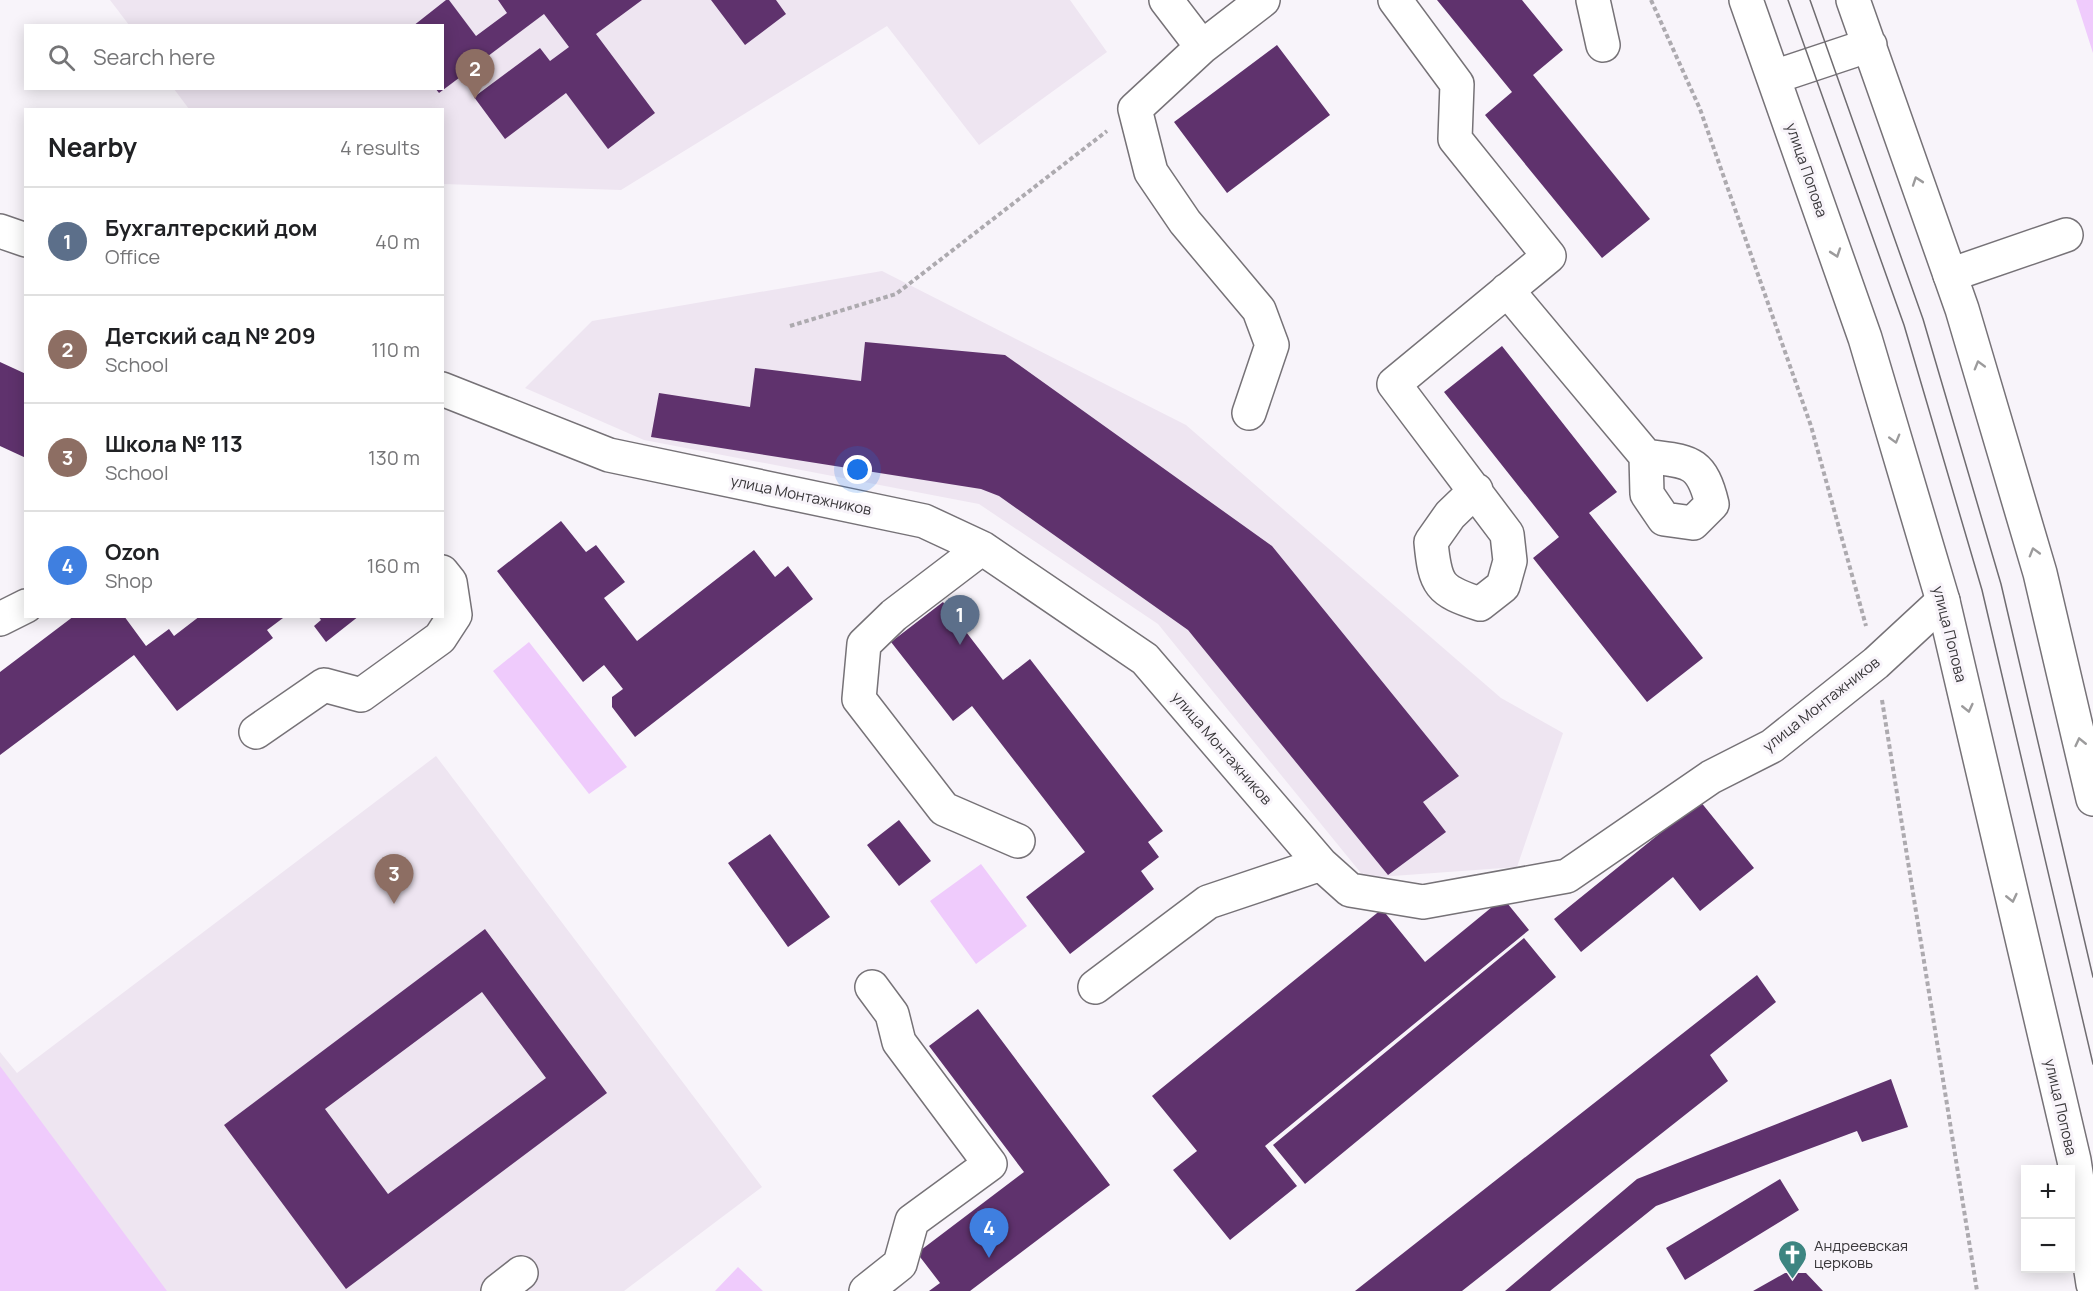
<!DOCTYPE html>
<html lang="en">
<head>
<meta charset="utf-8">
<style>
	body { margin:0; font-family:Manrope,sans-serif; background:#f6f6f6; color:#202124 }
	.controls { position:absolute; right:18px; bottom:18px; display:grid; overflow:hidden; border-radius:0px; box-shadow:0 3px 15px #0003 }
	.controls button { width:54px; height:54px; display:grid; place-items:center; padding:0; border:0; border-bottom:2px solid #e0e0e0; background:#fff; color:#202124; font:30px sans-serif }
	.you { position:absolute; left:858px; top:470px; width:21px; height:21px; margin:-15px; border:4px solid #fff; border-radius:50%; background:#1a73e8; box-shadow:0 0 0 9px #1a73e833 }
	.badge { display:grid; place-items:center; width:39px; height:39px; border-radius:50%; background:#3d8581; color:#fff; font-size:20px; font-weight:700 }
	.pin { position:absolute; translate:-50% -50px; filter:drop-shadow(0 2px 3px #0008) }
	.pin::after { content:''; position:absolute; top:32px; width:21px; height:18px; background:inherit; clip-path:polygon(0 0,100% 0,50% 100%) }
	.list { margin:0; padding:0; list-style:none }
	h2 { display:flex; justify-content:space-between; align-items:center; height:78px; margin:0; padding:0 24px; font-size:26px }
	h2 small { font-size:20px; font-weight:400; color:#757577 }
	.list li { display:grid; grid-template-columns:39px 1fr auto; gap:18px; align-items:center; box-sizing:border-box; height:108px; padding:0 24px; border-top:2px solid #e0e0e0 }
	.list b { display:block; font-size:22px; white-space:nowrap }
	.list p { margin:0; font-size:20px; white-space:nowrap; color:#757577 }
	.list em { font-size:20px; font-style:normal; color:#757577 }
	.icon { flex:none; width:33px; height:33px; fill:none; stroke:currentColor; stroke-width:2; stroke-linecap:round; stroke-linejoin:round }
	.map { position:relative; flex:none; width:2093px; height:1291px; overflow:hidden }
	.search { position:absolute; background:#fff; box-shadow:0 3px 15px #0003; left:24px; top:24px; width:420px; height:66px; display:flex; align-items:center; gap:15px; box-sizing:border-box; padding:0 21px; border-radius:0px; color:#757577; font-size:22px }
	.panel { position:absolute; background:#fff; box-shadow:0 3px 15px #0003; left:24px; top:108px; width:420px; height:510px; border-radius:0px }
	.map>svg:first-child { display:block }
	.built { fill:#eee5f1 }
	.green { fill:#efcbfc }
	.building { fill:#5f326d; fill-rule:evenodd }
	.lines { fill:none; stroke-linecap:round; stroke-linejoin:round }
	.minor-casing { stroke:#767277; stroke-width:36 }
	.major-casing { stroke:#767277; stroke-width:36 }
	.path { stroke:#adaaaf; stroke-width:4; stroke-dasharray:4.5 3; stroke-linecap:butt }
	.minor { stroke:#fff; stroke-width:33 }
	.major { stroke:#fff; stroke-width:33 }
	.tram { stroke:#6f6c70; stroke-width:1.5 }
	.oneway { stroke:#9c9b9c }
	.labels { text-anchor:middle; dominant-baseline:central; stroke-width:6; stroke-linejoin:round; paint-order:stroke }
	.street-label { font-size:15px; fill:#39373a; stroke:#f8f4fa }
	.poi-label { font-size:15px; fill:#39373a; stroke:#f8f4fa; text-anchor:start }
</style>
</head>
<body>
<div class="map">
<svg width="2093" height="1291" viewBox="0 0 2093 1291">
	<rect width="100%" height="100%" fill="#f8f4fa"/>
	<!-- built -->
	<path class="built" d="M110,0h960l37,52 -128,93 -92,-119 -266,164 -178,-6 -1,-74 -253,-1 -15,-20 268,-1v-62l-313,-1z
		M882,271l304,154 315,273 62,35 -46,134 -152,11 -207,-254 -179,-120 -335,-64 -119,-52 67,-67z
		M436,756l326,431 -138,104h-624v-239l17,21z"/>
	<!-- green -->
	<path class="green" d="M2076,0h17v53z
		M529,642l98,125 -38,27 -96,-123z
		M981,864l46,62 -51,38 -46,-63z
		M0,1066l167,225h-167z
		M738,1267l25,24h-48z"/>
	<!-- building -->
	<path class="building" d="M446,0h3l27,36 31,-23 -9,-13h144l-46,34 59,79 -47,36 -42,-56 -61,46 -31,-42 66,-49 10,13 19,-14 -25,-33 -105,79 -4,-5h7v-62h-29z
		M711,0h65l10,14 -41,31z
		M1437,0h85l41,50 -30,25 117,144 -48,39 -117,-143 27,-23z
		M1277,45l53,70 -103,78 -53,-71z
		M865,342l140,13 267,191 187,230 -36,26 23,30 -58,43 -200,-245 -189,-134 -18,-7 -330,-52 8,-44 91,14 5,-39 106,13z
		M1502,346l115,146 -28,21 114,145 -56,44 -114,-144 26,-21 -115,-145z
		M0,362l26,12v84l-26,-12z
		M561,521l25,31 10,-7 29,37 -21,16 33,43 117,-91 21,27 13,-11 25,33 -178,138 -23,-30v-10l11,-8 -19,-24 -21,17 -86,-111z
		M943,602l60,78 27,-21 133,172 -15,11 11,15 -18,14 13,18 -84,65 -44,-57 59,-45 -113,-146 -19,15 -62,-79z
		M74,616h50l22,30 23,-17 5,7 26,-20 83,2 -16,12 6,8 -96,73 -43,-56 -134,100v-83z
		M318,616h41l-33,26 -12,-16 7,-6z
		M1700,801l54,67 -54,43 -27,-34 -92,75 -27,-33z
		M899,820l32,41 -32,25 -32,-41z
		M770,834l60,83 -42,30 -60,-84z
		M1503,898l26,32 -264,216 32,40 -67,54 -57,-70 24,-19 -45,-55 230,-187 43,53z
		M485,929l122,164 -261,196 -122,-164zM482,992l64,86 -158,116 -63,-85z
		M1524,938l32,39 -251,207 -32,-39z
		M1757,975l19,27 -66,53 18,26 -266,210h-107z
		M978,1009l132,176 -140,106h-41l11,-8 -23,-30 107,-81 -95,-126z
		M1891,1079l17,48 -46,15 -5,-11 -201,75 -106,85h-45l132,-112z
		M1780,1179l19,31 -114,70 -19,-32z
		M1785,1273h21l17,18h-70z"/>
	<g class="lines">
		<defs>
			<path id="minor" d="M1166,0l36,47
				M1395,0l62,84 -2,55 94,117 -155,128 113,150 3,27 -7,25 -23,18c-41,-13 -45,-19 -49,-62l19,-27 26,-25
				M1593,0l10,45
				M0,231l26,9
				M1950,275l116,-40
				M1507,290l139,166 1,38 17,25 29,4 19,-19c-11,-46 -25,-42 -66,-48
				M442,389l167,66 315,66 58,27 163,111 176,205 29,26 73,12 144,-26 144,-99 61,-31 104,-83 67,-62
				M1249,413l23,-68 -13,-35 -74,-88 -34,-50 -16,-63 67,-62 61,-47
				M982,548l-88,67 -30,29 -5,55 85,110 74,32
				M0,619l26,-13
				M256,732l68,-47 37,10 79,-57 15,-23 -5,-33 -8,-10
				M1095,987l113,-85 113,-38
				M498,1291l23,-18
				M866,1291l34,-27 12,-43 78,-57 -91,-122 -7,-28 -20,-27"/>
			<path id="major" d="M1746,0l119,338 78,263 131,559 19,124
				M1853,0l109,309 78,264 53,226
				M1774,77l96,-32"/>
		</defs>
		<!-- minor casing -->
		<use href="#minor" class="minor-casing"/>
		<!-- major casing -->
		<use href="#major" class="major-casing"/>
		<!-- path -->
		<path class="path" d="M1651,0l49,109 111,317 55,200
			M790,326l106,-32 211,-163
			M1882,700l95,591"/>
		<!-- minor -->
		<use href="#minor" class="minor"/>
		<!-- major -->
		<use href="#major" class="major"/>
		<!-- tram -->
		<path class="tram" d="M1788,0l116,325 78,265 111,474
			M1810,0l113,319 78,265 92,393"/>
	</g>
	<!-- one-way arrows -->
	<defs><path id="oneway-chevron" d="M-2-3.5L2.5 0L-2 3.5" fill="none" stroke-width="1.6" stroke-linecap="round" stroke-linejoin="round" transform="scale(1.5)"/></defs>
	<g class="oneway">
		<use href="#oneway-chevron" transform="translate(1917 181) rotate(-109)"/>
		<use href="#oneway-chevron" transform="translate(1836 253) rotate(71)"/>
		<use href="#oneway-chevron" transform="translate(1979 365) rotate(-106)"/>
		<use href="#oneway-chevron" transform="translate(1895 439) rotate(74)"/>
		<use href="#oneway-chevron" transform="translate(2034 552) rotate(-106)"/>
		<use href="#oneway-chevron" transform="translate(1968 708) rotate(77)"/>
		<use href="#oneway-chevron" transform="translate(2080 742) rotate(-103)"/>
		<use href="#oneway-chevron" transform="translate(2012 898) rotate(77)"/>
	</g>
	<!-- icons -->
	<defs>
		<symbol id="church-pin" viewBox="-11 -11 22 30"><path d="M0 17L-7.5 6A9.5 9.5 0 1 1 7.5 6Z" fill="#3d8581" stroke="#f8f4fa"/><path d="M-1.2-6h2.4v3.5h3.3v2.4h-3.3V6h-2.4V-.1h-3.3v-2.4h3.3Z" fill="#fff"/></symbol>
	</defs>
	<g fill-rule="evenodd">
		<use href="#church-pin" x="1776" y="1238" width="33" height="45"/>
	</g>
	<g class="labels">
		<!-- street labels -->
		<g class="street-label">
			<text transform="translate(1807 170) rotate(71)">улица Попова</text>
			<text transform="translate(801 495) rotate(12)">улица Монтажников</text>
			<text transform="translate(1950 634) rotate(76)">улица Попова</text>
			<text transform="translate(1821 704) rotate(-38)">улица Монтажников</text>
			<text transform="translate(1222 748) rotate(49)">улица Монтажников</text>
			<text transform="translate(2061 1107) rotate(77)">улица Попова</text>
		</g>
		<!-- poi labels -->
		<g class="poi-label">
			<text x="1814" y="1245">Андреевская<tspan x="1814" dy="17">церковь</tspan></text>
		</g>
	</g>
</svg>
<div class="controls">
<button>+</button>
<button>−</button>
</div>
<div class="you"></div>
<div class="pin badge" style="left:960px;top:645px;background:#5c6f8a">1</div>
<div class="pin badge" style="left:475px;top:99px;background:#8d6e63">2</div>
<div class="pin badge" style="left:394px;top:904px;background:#8d6e63">3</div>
<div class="pin badge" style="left:989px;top:1258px;background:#3f7fe0">4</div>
<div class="search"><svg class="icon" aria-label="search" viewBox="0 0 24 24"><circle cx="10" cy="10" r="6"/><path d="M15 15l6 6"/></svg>Search here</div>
<section class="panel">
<h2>Nearby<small>4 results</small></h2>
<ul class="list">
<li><span class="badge" style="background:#5c6f8a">1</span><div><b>Бухгалтерский дом</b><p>Office</p></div><em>40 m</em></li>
<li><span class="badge" style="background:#8d6e63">2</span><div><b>Детский сад № 209</b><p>School</p></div><em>110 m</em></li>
<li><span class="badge" style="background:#8d6e63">3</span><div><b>Школа № 113</b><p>School</p></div><em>130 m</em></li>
<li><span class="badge" style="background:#3f7fe0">4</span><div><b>Ozon</b><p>Shop</p></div><em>160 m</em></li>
</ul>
</section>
</div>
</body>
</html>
